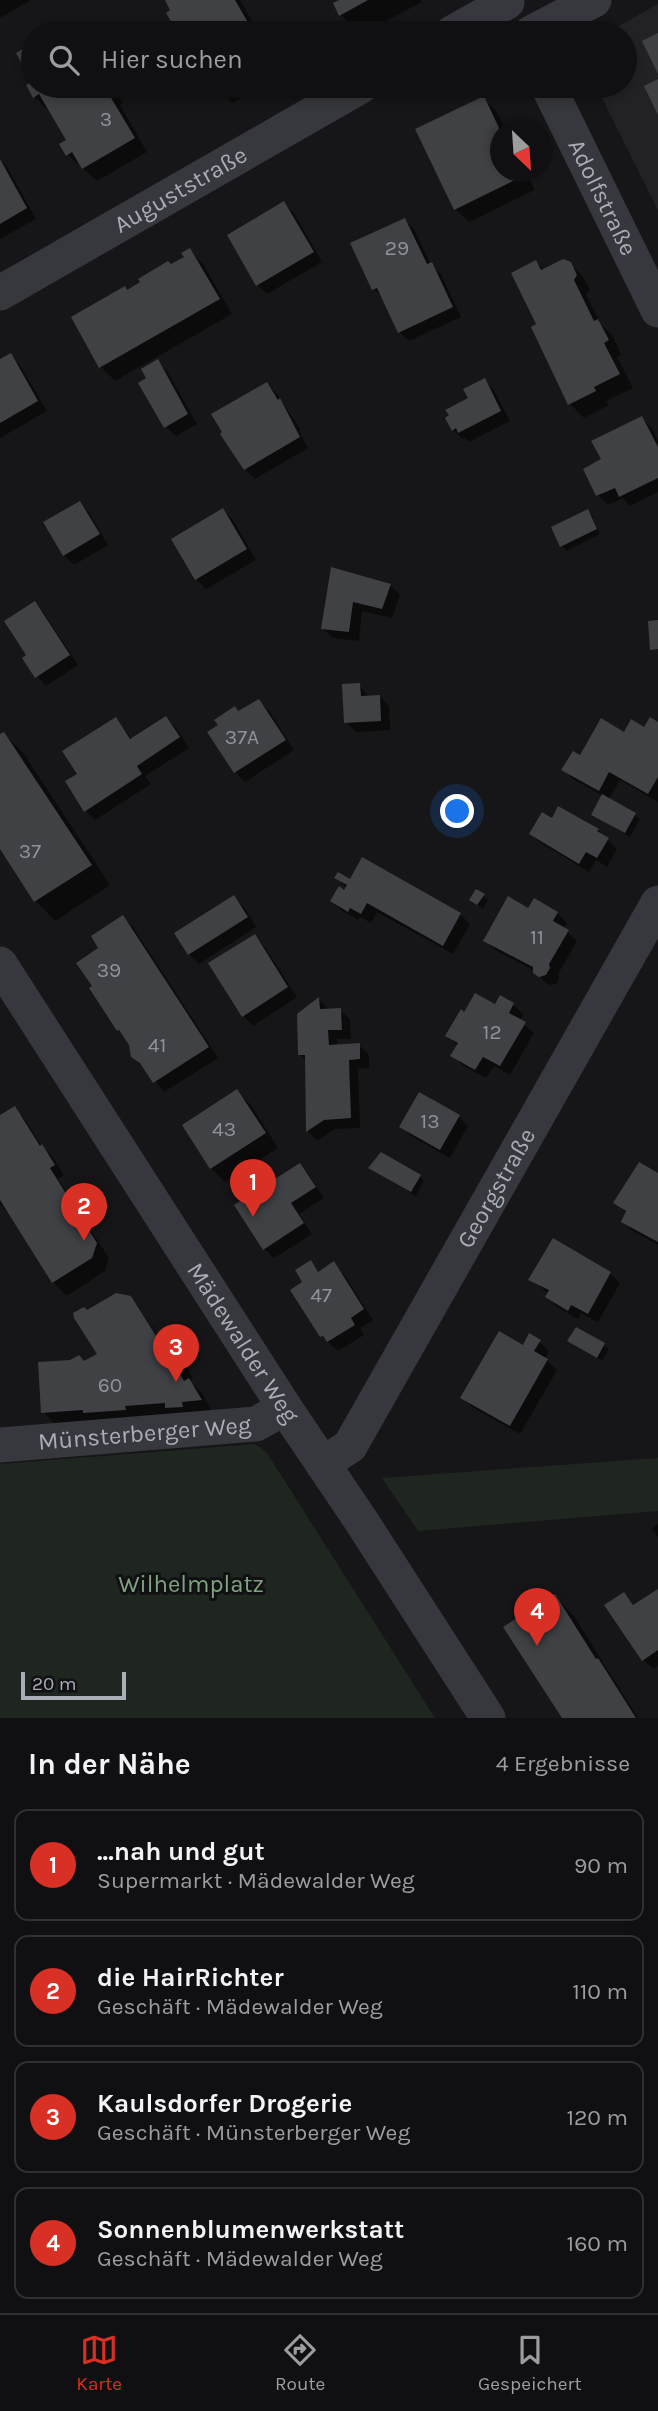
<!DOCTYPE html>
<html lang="de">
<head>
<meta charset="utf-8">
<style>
	body { margin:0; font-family:Karla,sans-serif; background:#1e1e20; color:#f1f3f6 }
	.compass { position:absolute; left:490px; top:119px; width:63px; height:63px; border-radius:50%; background:#101012; box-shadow:0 4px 10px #0003; rotate:155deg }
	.scale { position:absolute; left:21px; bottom:18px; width:105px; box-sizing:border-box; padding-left:7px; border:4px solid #a8adb8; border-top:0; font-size:19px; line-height:24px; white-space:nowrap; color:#a8adb8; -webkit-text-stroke:5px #111113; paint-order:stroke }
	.you { position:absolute; left:458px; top:812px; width:24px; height:24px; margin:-18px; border:5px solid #fff; border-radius:50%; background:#1a73e8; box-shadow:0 0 0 10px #1a73e833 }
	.badge { display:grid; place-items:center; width:46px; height:46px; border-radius:50%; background:#d93025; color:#fff; font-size:23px; font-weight:700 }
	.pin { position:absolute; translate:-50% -58px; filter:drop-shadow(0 2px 4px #0008) }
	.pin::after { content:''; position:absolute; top:37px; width:24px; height:21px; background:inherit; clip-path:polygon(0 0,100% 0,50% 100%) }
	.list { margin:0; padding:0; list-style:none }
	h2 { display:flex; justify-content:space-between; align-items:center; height:91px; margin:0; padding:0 28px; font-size:30px }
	h2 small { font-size:23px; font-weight:400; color:#9c9d9f }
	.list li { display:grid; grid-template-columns:46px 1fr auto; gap:21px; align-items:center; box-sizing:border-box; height:112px; margin:0 14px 14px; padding:0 14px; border:2px solid #303032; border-radius:14px }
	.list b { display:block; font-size:26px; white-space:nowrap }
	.list p { margin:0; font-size:23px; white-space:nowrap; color:#9c9d9f }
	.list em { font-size:23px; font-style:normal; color:#9c9d9f }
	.icon { flex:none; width:38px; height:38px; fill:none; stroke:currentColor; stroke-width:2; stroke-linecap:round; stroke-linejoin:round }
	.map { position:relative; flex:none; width:658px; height:1718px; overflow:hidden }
	.search { position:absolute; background:#101012; box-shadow:0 4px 10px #0003; left:21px; right:21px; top:21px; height:77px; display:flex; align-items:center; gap:18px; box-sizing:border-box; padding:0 24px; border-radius:38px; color:#9c9d9f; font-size:26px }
	.sheet { height:595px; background:#101012 }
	nav { display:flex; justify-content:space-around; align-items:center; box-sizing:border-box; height:98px; border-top:2px solid #303032; background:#101012; font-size:19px; color:#9c9d9f }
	nav a { display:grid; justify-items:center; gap:4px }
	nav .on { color:#d93025 }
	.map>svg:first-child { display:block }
	.built { fill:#222225 }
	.green { fill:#1e261f }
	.shadow { fill:#0007 }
	.building { fill:#404145 }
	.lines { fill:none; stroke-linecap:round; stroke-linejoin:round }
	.minor { stroke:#37383d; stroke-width:35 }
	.labels { text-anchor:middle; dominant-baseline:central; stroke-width:6; stroke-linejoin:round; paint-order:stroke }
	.number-label { font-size:21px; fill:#8e929b }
	.street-label { font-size:24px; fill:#a8adb8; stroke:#111113 }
	.park-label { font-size:24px; fill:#7fa381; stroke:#111113 }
</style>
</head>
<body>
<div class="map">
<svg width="658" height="1718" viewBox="0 0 658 1718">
	<rect width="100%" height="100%" fill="#161618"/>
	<!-- built -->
	<path class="built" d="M658,4v206l-62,-124h29v-53h-19z"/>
	<!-- green -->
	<path class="green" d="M255,1444l12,9 168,265h-435v-254z
		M658,1458v53l-240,20 -36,-53z"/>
	<!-- shadow -->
	<path class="shadow" d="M0,0h31l-31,18z
		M167,0h73l19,33h-79l-12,-20 5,-3z
		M341,0h80l1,2 -59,31h-4l-18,-18 -5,-11z
		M33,83v3h80l10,17 -3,2 27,47 -50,29 -29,-26v-14l-18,-32 -2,1 -13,-13 -7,-11z
		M217,86h44l-29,17z
		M483,98l14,14 9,18h-6v42h26l9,18 -66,32 -14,-13z
		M0,160l7,7 29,52 -36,20z
		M284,203l10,10 28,49 -55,32 -10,-9z
		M405,220l9,9 17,36 10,9 20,43 -52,24 -10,-9 -15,-33 -10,-10z
		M190,251l13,13 29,50 -117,67 -14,-14 -27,-49 54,-26 58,-35z
		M536,262l8,8 26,-7 14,15 6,12 -4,5 15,29 11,11 9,19 -4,3 16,31 -27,13 3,4 -25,13 -14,-14 -31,-79z
		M10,355l10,10 27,46 -47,27v-77z
		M157,362l10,9 30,53 -21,12 -10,-9 -17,-49z
		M484,380l10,10 16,31 -41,21 -4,-4 -2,1 -10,-9 17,-31z
		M267,384l10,10 24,36 -2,1 9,17 -53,31 -10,-10z
		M642,418l9,9 7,14v51l-28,14 -7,-8 -15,7 -10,-10 -13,-25 18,-10z
		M80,503l9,10 19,32 -34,20 -10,-10z
		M223,510l10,10 23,40 -50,29 -10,-10z
		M588,511l4,5 8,18 -33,17 -5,-5z
		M332,569l58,16 10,10 -8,23 -30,-7 -3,30 -26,-3 -10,-9z
		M35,603l9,10 34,52 -32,21 -9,-10 -8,-20z
		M359,685l10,12 11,-1 9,10 1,24 -34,2 -10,-10z
		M259,701l10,10 25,39 -49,32 -10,-10 -25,-40z
		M166,718l10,10 13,20 -44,28 6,8 -56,36 -9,-9 -7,-37 37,-55 17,21z
		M658,724v78l-38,-22 -11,19 31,20 -10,18 -37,-23 10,-18 -30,-17 -9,-9 17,-13z
		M4,734l20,20 86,131 -55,36 -19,-20 -36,-55v-110z
		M552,820l46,10 19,19 -10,18 -11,-7 -7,12 -48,-29 -10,-9z
		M336,878l124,36 10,10 -17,30 -76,-42 -6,11 -11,-6 -2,3 -16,-9 -10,-10 15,-13z
		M483,896l5,4 -5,9 -12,-9z
		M234,898l10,9 12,20 -57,37 -10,-10z
		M529,910l28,3 10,10 -3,6 13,12 -19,33 1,5 -3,5 -6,1 -5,-3 -10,-11 -40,-21 -9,-9z
		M123,917l10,10 85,131 -54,34 -19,-24 -12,-12 -3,-12 -12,-14z
		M254,936l10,10 33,51 -44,29 -9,-10z
		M501,997l12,7 10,10 -3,7 14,12 -24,42 -16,-9 -8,12 -24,-13 -9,-10 5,-9 -11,-10 18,-22 31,-7z
		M319,999l9,10 12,1 10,9 1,20h-14v7l22,-1 10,10v13l-11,1 2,59 -25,1 -18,12 -9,-10 -2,-70 -6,-7 -1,-39z
		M237,1092l14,13 27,43 -53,34 -14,-14z
		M14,1108l10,10 17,27 11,11 12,19 -6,4 51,79 -4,13 -38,25 -14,-14 -45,-72 -2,1 -6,-7v-89l2,1z
		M458,1116l10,10 -18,32 -39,-22 -10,-9z
		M300,1165l9,10 15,23 -25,16 13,20 -38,24 -10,-9z
		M370,1168l50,8 4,5 -8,15z
		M658,1175v70l-25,-14 -10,-10 4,-7 -12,-11z
		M310,1263l10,10 13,-9 10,9 30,47 -13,8 4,7 -26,16 -17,-15 -16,-54z
		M610,1273l10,10 -22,39 -17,-9 -3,6 -21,-12 -10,-10 2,-3 -18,-15z
		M130,1298l10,10h-4l34,54 3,-2 -32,-51 30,45 2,-1 13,14 7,12 -3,2 12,12 11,20 -156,13 -14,-14 42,-50 14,-8 -12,-42z
		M576,1329l33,20 -7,12 -32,-20z
		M539,1341l10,10 -4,8 12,11 -37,64 -48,-27 -10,-9 62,-51z
		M658,1524v13l-6,-9z
		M658,1591v75l-5,3 -10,-9 -19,-66 11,12z
		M554,1596l20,20 64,102h-74l-58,-90z"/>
	<!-- building -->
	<path class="building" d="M165,0h70l19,33h-76l-12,-20 4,-3z
		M339,0h29l-29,16 -6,-13z
		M68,22l6,11h-25z
		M658,33v41l-16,-33z
		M33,43v43h76l2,3 -4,2 28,47 -53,31 -10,-17 -6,4 -7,-12 7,-4 -27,-46 -6,4 -7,-13 6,-3 -16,-29z
		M658,79v36l-14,-29z
		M484,96l16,34v42h20l3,4 -69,34 -39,-81z
		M0,159l27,49 -27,16z
		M284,201l30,51 -58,34 -29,-51z
		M405,218l22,46 5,-2 21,45 -55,26 -21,-45 -5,2 -22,-47z
		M190,248l30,51 -121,69 -28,-51 54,-31 2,4 13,-8 -2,-3 30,-18 3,3 13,-7 -3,-4z
		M563,259l8,3 6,13 -3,5 20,41 4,-2 11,21 -5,3 16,31 -26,13 2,4 -28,14 -37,-78 5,-3 -25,-51 25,-13 5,10z
		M11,353l27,48 -38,22v-64z
		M158,359l30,55 -24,14 -26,-45 8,-5 -5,-9z
		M485,378l16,33 -43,22 -2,-5 -4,3 -7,-13 4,-3 -4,-5 23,-12 -5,-9z
		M267,382l11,18 2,-2 20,39 -56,33 -24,-36 2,-2 -11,-18z
		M642,416l16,31v31l-39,19 -4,-9 -19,8 -13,-27 18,-10 -10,-18z
		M80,501l20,33 -37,22 -20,-34z
		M223,508l24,41 -52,31 -24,-41z
		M588,509l9,20 -37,18 -9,-20z
		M331,567l60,17 -9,25 -29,-7 -4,30 -28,-3z
		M35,601l35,54 -35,23 -13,-20 4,-3 -22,-34z
		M658,620v29l-8,1 -2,-29z
		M360,683l1,13 19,-1 1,26 -37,2 -2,-39z
		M259,699l27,41 -52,33 -27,-41 11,-7 -4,-5 21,-14 3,5z
		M166,716l14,21 -43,29 5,8 -58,38 -19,-31 12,-7 -15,-23 54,-34 14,22z
		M650,717l8,5v55l-10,17 -39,-22 -10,19 -38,-21 12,-19 7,4 21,-37 23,14 7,-13 13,8z
		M4,732l88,133 -58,37 -34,-53v-115z
		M602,794l34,19 -11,20 -34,-18z
		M558,806l41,23 -2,2 12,7 -12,20 -11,-6 -7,12 -50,-30 13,-22 10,6z
		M362,857l99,56 -18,33 -76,-43 -6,11 -11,-6 -2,4 -18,-11 9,-15 5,4 3,-5 -13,-7 4,-6 12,7z
		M476,889l9,5 -8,11 -8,-5z
		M234,895l14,22 -60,38 -14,-22z
		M508,896l20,12 6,-10 24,14 -5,9 16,9 -20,34 1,4 -4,7 -7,2 -6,-4v-6l-50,-26z
		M123,915l86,132 -56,36 -13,-20 -9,-6 -2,-12 -10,-15 -2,1 -28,-43 3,-2 -16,-23 22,-15 -7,-12z
		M255,934l33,53 -46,30 -34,-54z
		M475,993l20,11 5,-9 14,8 -5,10 17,9 -26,44 -17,-9 -8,13 -25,-14 8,-13 -13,-7 16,-27 3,3z
		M319,997l1,12 21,-1 1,22h-14l1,15 31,-2v16l-11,1 2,58 -27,2 -18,12 -1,-77h-7l-1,-41z
		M237,1089l29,44 -56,36 -28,-44z
		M419,1092l41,23 -20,35 -41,-23z
		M15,1106l25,40 2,-2 13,21 -5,3 47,75 -5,15 -40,25 -52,-83v-85z
		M381,1152l40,23 -10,17 -43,-24z
		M639,1162l19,11v69l-37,-20 5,-11 -13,-8z
		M300,1163l16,24 -25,16 13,20 -41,27 -29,-45z
		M553,1238l58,34 -23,42 -17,-9 -3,6 -23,-14 4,-7 -21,-10z
		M311,1260l7,12 16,-11 30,48 -13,9 4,7 -28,17 -4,-6 -3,1 -30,-47 12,-8 -7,-12z
		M116,1293l15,3 36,58 6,-3 8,14 -5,2 8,14 5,-3 13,22 -20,2 1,5 -18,1v-5l-40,3 1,4 -43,3v-3l-42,3 -3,-51 32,-2 9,-5 5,6 13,-7 -23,-36 -1,-5 11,-6 3,3z
		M576,1327l29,16 -8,15 -30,-17z
		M499,1331l24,14 6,-12 12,7 -7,11 14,8 -38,67 -50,-28z
		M658,1589v61l-16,11 -38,-56 20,-13 9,13z
		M555,1594l41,65 2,-1 38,60h-74l-59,-91z"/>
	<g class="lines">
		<!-- minor -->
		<g class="minor">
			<path d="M452,33l55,-31"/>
			<path d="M531,33l63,-33"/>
			<path id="s1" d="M548,86l110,224"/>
			<path id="s2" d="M0,293l361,-207"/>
			<path id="s3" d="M0,964l285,444 75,111 128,199"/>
			<path id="s4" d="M0,1445l256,-21 29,-16"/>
			<path id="s5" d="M323,1464l27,-18 308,-543"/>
		</g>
	</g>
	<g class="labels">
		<!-- number labels -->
		<g class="number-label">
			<text x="106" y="119">3</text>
			<text x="397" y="248">29</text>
			<text x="242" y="737">37A</text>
			<text x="30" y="851">37</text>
			<text x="537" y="937">11</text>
			<text x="109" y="970">39</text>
			<text x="492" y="1032">12</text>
			<text x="157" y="1045">41</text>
			<text x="430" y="1121">13</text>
			<text x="224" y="1129">43</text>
			<text x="321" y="1295">47</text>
			<text x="110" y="1385">60</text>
		</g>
		<!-- street labels -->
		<g class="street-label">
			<text stroke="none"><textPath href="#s2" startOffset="208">Auguststraße</textPath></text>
			<text stroke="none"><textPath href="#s1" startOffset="124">Adolfstraße</textPath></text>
			<text stroke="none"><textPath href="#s5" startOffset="329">Georgstraße</textPath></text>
			<text stroke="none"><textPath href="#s3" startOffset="450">Mädewalder Weg</textPath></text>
			<text stroke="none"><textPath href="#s4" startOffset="145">Münsterberger Weg</textPath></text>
		</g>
		<!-- park labels -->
		<g class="park-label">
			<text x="191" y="1584">Wilhelmplatz</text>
		</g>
	</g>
</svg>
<svg class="compass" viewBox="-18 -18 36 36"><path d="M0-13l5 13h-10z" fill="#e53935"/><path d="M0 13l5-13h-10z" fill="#9c9d9f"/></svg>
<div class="scale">20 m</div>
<div class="you"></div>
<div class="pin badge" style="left:253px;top:1217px">1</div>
<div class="pin badge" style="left:84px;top:1241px">2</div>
<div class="pin badge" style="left:176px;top:1382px">3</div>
<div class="pin badge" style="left:537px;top:1646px">4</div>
<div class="search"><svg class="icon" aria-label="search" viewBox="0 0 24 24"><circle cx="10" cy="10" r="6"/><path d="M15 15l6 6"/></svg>Hier suchen</div>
</div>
<section class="sheet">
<h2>In der Nähe<small>4 Ergebnisse</small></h2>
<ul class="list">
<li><span class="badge">1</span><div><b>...nah und gut</b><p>Supermarkt · Mädewalder Weg</p></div><em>90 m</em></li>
<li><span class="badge">2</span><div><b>die HairRichter</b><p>Geschäft · Mädewalder Weg</p></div><em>110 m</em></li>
<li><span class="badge">3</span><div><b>Kaulsdorfer Drogerie</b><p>Geschäft · Münsterberger Weg</p></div><em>120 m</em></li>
<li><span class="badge">4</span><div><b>Sonnenblumenwerkstatt</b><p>Geschäft · Mädewalder Weg</p></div><em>160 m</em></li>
</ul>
</section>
<nav>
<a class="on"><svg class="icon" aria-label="map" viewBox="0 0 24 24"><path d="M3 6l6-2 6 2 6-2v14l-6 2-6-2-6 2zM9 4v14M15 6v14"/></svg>Karte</a>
<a><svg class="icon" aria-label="directions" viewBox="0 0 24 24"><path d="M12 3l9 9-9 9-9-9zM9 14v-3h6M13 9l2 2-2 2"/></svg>Route</a>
<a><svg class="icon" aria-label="saved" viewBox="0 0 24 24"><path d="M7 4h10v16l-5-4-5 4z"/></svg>Gespeichert</a>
</nav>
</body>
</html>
